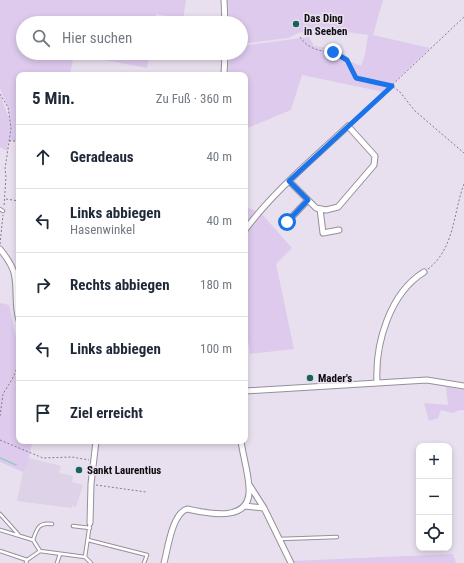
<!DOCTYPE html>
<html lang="de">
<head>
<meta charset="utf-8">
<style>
	body { margin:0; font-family:"Roboto Condensed",sans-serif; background:#f6f6f7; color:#1f2937 }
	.controls { position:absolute; right:12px; bottom:12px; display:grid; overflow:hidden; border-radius:8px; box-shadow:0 2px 6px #0003 }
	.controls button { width:36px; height:36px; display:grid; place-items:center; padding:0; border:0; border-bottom:1px solid #e0e1e3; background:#fff; color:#1f2937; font:20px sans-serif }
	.stop { position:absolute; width:12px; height:12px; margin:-9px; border:3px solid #1a73e8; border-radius:50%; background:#fff }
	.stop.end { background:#1a73e8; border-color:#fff; box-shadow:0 1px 4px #0008 }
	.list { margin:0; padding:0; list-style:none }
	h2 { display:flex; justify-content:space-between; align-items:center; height:52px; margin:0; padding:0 16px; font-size:17px }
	h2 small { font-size:13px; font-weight:400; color:#747a83 }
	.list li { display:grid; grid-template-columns:26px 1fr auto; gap:12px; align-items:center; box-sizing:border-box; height:64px; padding:0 16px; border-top:1px solid #e0e1e3 }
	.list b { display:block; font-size:15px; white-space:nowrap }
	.list p { margin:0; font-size:13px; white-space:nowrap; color:#747a83 }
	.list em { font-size:13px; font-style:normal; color:#747a83 }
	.icon { flex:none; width:22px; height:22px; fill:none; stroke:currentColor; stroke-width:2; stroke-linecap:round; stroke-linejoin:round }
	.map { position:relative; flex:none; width:464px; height:563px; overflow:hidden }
	.search { position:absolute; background:#fff; box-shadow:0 2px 6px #0003; left:16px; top:16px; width:232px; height:44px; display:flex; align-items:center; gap:10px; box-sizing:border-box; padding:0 14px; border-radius:22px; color:#747a83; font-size:15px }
	.panel { position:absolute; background:#fff; box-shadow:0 2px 6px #0003; left:16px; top:72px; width:232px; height:372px; border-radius:8px }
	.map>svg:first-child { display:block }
	.built { fill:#ddd2e7 }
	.green { fill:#ddcaed }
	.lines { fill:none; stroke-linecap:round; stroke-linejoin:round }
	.stream { stroke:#95ccc5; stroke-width:1.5 }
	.lane-casing { stroke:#968f9c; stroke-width:4.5 }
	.street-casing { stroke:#968f9c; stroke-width:7 }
	.path { stroke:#827d86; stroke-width:1; stroke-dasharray:2 2; stroke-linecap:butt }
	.lane { stroke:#fff; stroke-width:2.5 }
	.street { stroke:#fff; stroke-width:5 }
	.route { stroke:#1a73e8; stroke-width:5 }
	.poi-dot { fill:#16635d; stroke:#e8e0ee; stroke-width:1.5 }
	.labels { text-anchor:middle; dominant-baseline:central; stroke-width:3.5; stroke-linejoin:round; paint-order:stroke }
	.poi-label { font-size:11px; font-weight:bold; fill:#0e0c11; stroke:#e8e0ee; text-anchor:start }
</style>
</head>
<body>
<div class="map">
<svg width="464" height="563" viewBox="0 0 464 563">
	<rect width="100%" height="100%" fill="#e8e0ee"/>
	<!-- built -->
	<path class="built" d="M29,458l32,8 -2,7 14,3 -1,6 11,3 -7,22 -4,-1v2l-55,-7 6,-29z"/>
	<!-- green -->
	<path class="green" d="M0,0h186l-3,19 -27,-5 -2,9h-131v30h127l-3,15 -73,-14 -4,21h-51v66h-11l-1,10 -7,-4v-53l10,27 -2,-14 -8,-18z
		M228,0h155l-10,35 57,13 -46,44 -82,-17 -11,35 -46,19v-54h-17l1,-22h12v-7l68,-9 5,9 27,4 10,12 10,4 4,-11 3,-20 -44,-6 -26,4 -10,5 -47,6v-21h-12z
		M245,207l12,4 -12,16z
		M260,212l32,36 -16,16 18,85 -44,5 -5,-34v-86z
		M0,303l9,2 7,33 3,1v21l-5,16h5v65h14c-4,11 -3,22 -10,31l-23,-10z
		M446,387l18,3v20h-4l-8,3 -11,-3 -3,8 -9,3 -5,-18 24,2z
		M453,554l3,9h-164l-1,-2z"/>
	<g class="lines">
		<!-- stream -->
		<path class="stream" d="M0,458l16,7"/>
		<defs>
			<path id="lane" d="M0,209l3,2
				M0,514l18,20
				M73,526l17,2
				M0,530l33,10 7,11
				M280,539l57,-2
				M33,540c4,-12 6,-18 19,-16
				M88,540l59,15 -3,8
				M0,551l27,9
				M85,557l5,-34
				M26,563l1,-3 13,-9 45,6 6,6
				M57,563l3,-9"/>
			<path id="street" d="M224,0l1,23
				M224,75l1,-22
				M320,209l3,24 16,-3
				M287,222l21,-22
				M245,230c29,-39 68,-71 103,-104l27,30 -1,9 -36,42 -12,3 -10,-2 -27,-27
				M0,249c6,8 12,15 14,24 4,16 0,32 5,47
				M377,382c-2,-39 13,-89 47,-110
				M245,391l182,-11 37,6
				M250,486l14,22 27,55
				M245,506l19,2
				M90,523l1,-39 5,-43
				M164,563c4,-15 8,-49 23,-54 23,5 65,14 62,-22 -1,-16 -6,-31 -8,-46"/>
		</defs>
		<!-- lane casing -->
		<use href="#lane" class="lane-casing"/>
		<!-- street casing -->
		<use href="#street" class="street-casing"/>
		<!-- path -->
		<path class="path" d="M300,37c18,26 45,2 56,41l36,8 8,6 15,19 49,42
			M0,94l8,13 3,21 -6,41 1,8 -2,29
			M352,123l112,-106
			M9,141h10
			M6,199l13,2
			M0,244l3,-29
			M428,269c27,-21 25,-56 36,-85
			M0,416l3,-22 11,-18 5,-14v-11
			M0,440l43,18 29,-1 17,3
			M96,485l50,7"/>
		<!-- lane -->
		<use href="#lane" class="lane"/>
		<!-- street -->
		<use href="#street" class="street"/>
	</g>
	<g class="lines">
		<!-- route -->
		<path class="route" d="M287,222l21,-22 -19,-19 103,-95 -36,-8 -9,-18 -14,-8"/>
	</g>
	<!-- markers -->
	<g class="poi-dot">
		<circle cx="296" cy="24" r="4"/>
		<circle cx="310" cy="378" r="4"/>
		<circle cx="79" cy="470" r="4"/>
	</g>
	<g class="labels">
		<!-- poi labels -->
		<g class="poi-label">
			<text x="304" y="18">Das Ding<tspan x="304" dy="13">in Seeben</tspan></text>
			<text x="318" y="378">Mader's</text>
			<text x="87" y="470">Sankt Laurentius</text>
		</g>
	</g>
</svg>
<div class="controls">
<button>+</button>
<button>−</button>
<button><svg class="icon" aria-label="locate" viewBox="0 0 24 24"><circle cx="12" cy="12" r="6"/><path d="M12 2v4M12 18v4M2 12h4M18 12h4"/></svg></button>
</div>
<div class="stop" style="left:287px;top:222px"></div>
<div class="stop end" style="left:333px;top:52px"></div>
<div class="search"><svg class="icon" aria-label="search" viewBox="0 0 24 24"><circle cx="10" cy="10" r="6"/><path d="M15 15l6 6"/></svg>Hier suchen</div>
<section class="panel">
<h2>5 Min.<small>Zu Fuß · 360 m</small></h2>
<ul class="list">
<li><svg class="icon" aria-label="ahead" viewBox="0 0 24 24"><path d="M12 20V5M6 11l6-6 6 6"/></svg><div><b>Geradeaus</b></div><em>40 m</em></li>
<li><svg class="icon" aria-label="left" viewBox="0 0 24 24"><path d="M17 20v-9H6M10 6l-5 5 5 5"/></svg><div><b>Links abbiegen</b><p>Hasenwinkel</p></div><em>40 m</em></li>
<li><svg class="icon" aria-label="right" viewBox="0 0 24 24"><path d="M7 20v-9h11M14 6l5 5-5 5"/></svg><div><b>Rechts abbiegen</b></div><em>180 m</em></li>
<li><svg class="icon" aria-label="left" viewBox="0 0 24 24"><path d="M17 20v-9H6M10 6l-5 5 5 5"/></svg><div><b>Links abbiegen</b></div><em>100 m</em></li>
<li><svg class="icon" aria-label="arrive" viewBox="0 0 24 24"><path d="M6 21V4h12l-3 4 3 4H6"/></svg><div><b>Ziel erreicht</b></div></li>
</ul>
</section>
</div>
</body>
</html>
